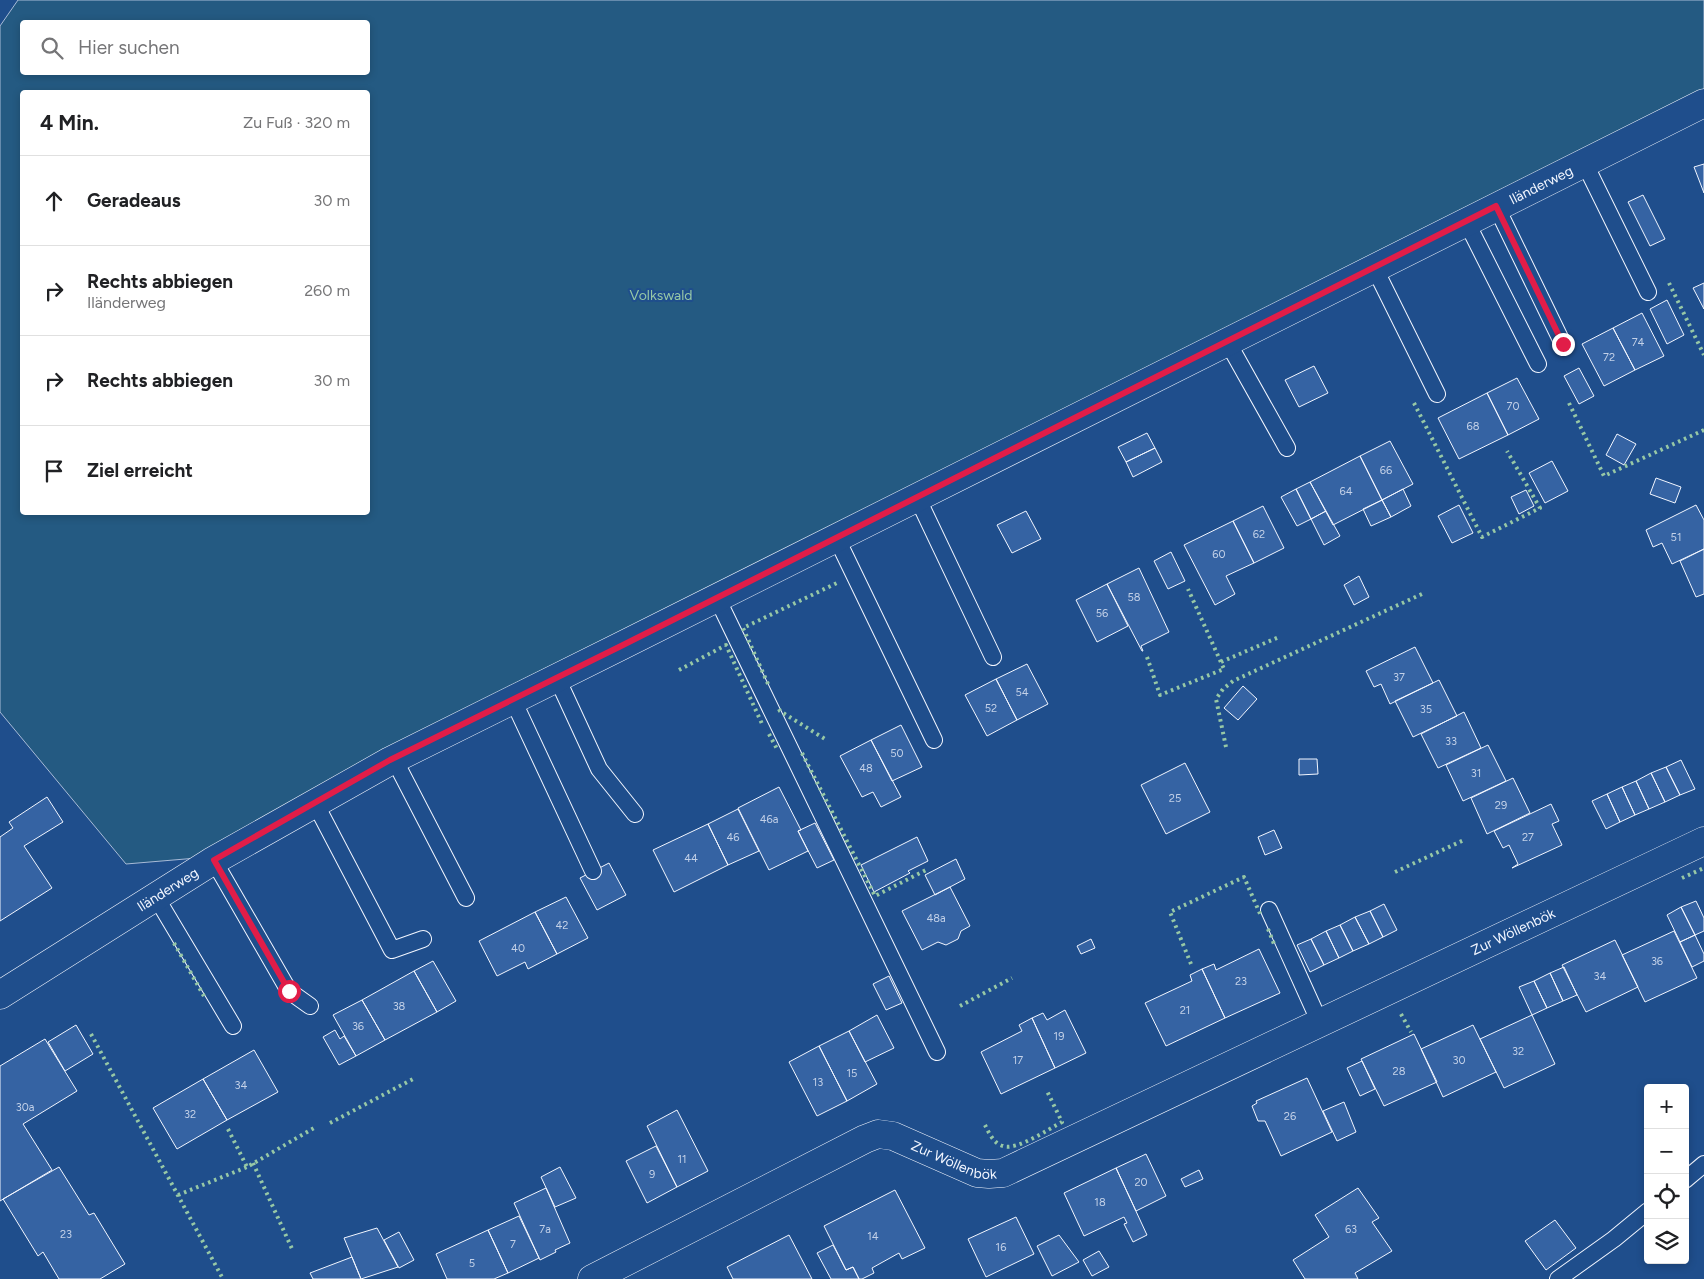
<!DOCTYPE html>
<html lang="de">
<head>
<meta charset="utf-8">
<style>
	body { margin:0; font-family:Figtree,sans-serif; background:#f6f6f6; color:#202124 }
	.controls { position:absolute; right:15px; bottom:15px; display:grid; overflow:hidden; border-radius:5px; box-shadow:0 2px 8px #0003 }
	.controls button { width:45px; height:45px; display:grid; place-items:center; padding:0; border:0; border-bottom:1px solid #e0e0e0; background:#fff; color:#202124; font:25px sans-serif }
	.stop { position:absolute; width:15px; height:15px; margin:-11px; border:4px solid #e11d48; border-radius:50%; background:#fff }
	.stop.end { background:#e11d48; border-color:#fff; box-shadow:0 1px 5px #0008 }
	.list { margin:0; padding:0; list-style:none }
	h2 { display:flex; justify-content:space-between; align-items:center; height:65px; margin:0; padding:0 20px; font-size:21px }
	h2 small { font-size:16px; font-weight:400; color:#757577 }
	.list li { display:grid; grid-template-columns:32px 1fr auto; gap:15px; align-items:center; box-sizing:border-box; height:90px; padding:0 20px; border-top:1px solid #e0e0e0 }
	.list b { display:block; font-size:19px; white-space:nowrap }
	.list p { margin:0; font-size:16px; white-space:nowrap; color:#757577 }
	.list em { font-size:16px; font-style:normal; color:#757577 }
	.icon { flex:none; width:28px; height:28px; fill:none; stroke:currentColor; stroke-width:2; stroke-linecap:round; stroke-linejoin:round }
	.map { position:relative; flex:none; width:1704px; height:1279px; overflow:hidden }
	.search { position:absolute; background:#fff; box-shadow:0 2px 8px #0003; left:20px; top:20px; width:350px; height:55px; display:flex; align-items:center; gap:12px; box-sizing:border-box; padding:0 18px; border-radius:5px; color:#757577; font-size:19px }
	.panel { position:absolute; background:#fff; box-shadow:0 2px 8px #0003; left:20px; top:90px; width:350px; height:425px; border-radius:5px }
	.map>svg:first-child { display:block }
	.green { fill:#245a82; stroke:#a8bbd7; fill-rule:evenodd }
	.building { fill:#3563a3; stroke:#f2f6ff }
	.lines { fill:none; stroke-linecap:round; stroke-linejoin:round }
	.lane-casing { stroke:#f2f6ff; stroke-width:18 }
	.street-casing { stroke:#f2f6ff; stroke-width:29 }
	.lane { stroke:#1f4e8c; stroke-width:16 }
	.street { stroke:#1f4e8c; stroke-width:28 }
	.hedge { stroke:#97c8a6; stroke-width:4; stroke-dasharray:2.5 4; stroke-linecap:butt }
	.route { stroke:#e11d48; stroke-width:6 }
	.labels { text-anchor:middle; dominant-baseline:central; stroke-width:4; stroke-linejoin:round; paint-order:stroke }
	.number-label { font-size:11px; fill:#c3d1e8 }
	.street-label { font-size:14px; fill:#f2f6ff; stroke:#1f4e8c }
	.park-label { font-size:14px; fill:#97c8a6; stroke:#1f4e8c }
</style>
</head>
<body>
<div class="map">
<svg width="1704" height="1279" viewBox="0 0 1704 1279">
	<rect width="100%" height="100%" fill="#1f4e8c"/>
	<!-- green -->
	<path class="green" d="M18,0h1686v100l-1495,757 -83,7 -126,-152v-686zM22,22h346v50h-346zM22,92h346v420h-346z"/>
	<!-- building -->
	<path class="building" d="M1704,164v29l-10,-26z
		M1643,195l22,44 -15,7 -22,-44z
		M1704,283v26l-11,-21z
		M1667,300l17,35 -17,9 -17,-35z
		M1642,313l22,43 -29,14 -22,-42z
		M1613,328l22,42 -31,16 -22,-42z
		M1314,366l14,27 -29,14 -14,-27z
		M1579,368l15,28 -15,8 -15,-28z
		M1517,378l22,41 -31,16 -21,-42z
		M1487,393l21,42 -49,24 -21,-41z
		M1147,433l8,15 -29,14 -8,-15z
		M1617,434l19,10 -12,21 -18,-10z
		M1390,441l23,43 -31,16 -22,-44z
		M1155,448l7,14 -29,15 -7,-15z
		M1360,456l22,44 -49,25 -23,-43z
		M1552,461l16,30 -23,12 -16,-30z
		M1656,478l25,9 -6,16 -25,-9z
		M1310,482l16,29 -15,8 -15,-30z
		M1296,489l15,30 -14,7 -16,-29z
		M1403,489l8,17 -20,11 -9,-17z
		M1526,490l8,16 -15,8 -8,-17z
		M1382,500l9,17 -20,9 -8,-17z
		M1459,505l14,28 -21,10 -14,-27z
		M1696,505l8,15v29l-32,15 -10,-21 -9,4 -7,-17z
		M1263,506l21,42 -30,15 -21,-42z
		M1026,511l15,28 -29,14 -15,-28z
		M1326,511l14,25 -16,9 -13,-26z
		M1233,521l21,42 -28,13 9,18 -20,11 -31,-60z
		M1704,549v45l-8,3 -16,-36z
		M1171,552l14,29 -17,8 -14,-28z
		M1139,568l30,64 -28,14 2,5h-1l-35,-67z
		M1359,576l10,21 -15,8 -10,-20z
		M1107,584l21,42 -31,16 -21,-42z
		M1415,647l18,36 -43,21 -9,-20 -7,3 -8,-16z
		M1027,664l21,40 -31,16 -21,-41z
		M996,679l21,41 -30,16 -22,-41z
		M1439,680l18,36 -44,21 -18,-36z
		M1243,686l14,13 -19,21 -14,-12z
		M1464,712l17,36 -43,20 -17,-34z
		M901,725l21,42 -30,14 -21,-41z
		M871,740l30,57 -20,10 -8,-15 -11,5 -22,-41z
		M1488,745l18,36 -43,20 -17,-36z
		M1299,759h18l1,15 -19,1z
		M1681,760l14,29 -15,6 -14,-28z
		M1185,763l25,49 -44,22 -25,-49z
		M1666,767l14,28 -15,7 -14,-29z
		M1651,773l14,29 -16,7 -13,-28z
		M1513,778l17,35 -43,21 -16,-36z
		M1636,781l13,28 -14,6 -13,-28z
		M779,787l22,43 -3,1 10,20 -39,19 -31,-62z
		M1622,787l13,28 -15,7 -13,-28z
		M1607,794l13,28 -14,7 -14,-28z
		M47,797l16,25 -39,24 28,42 -52,33v-84l13,-9 -4,-6z
		M1551,804l8,17 -7,3 10,21 -50,23 6,-4 -9,-19 -6,3 -9,-17z
		M738,809l21,42 -31,14 -20,-41z
		M815,823l19,37 -17,8 -19,-37z
		M708,824l20,41 -54,27 -21,-42z
		M1274,830l8,18 -17,7 -7,-18z
		M917,837l11,24 -20,10 2,2 -36,19 -13,-27z
		M956,859l9,20 -30,16 -10,-20z
		M609,863l17,32 -29,15 -17,-32z
		M950,887l20,39 -9,5 -3,8 -12,6 -8,-3 -16,8 -20,-39z
		M566,897l22,41 -31,16 -22,-42z
		M1696,901l8,17v13l-9,4 -14,-28z
		M1384,904l13,26 -14,7 -13,-26z
		M1681,907l14,28 -15,7 -13,-27z
		M1370,911l13,26 -14,7 -14,-27z
		M535,912l22,42 -29,15 -3,-7 -28,14 -18,-35z
		M1355,917l14,27 -16,7 -13,-26z
		M1340,925l13,26 -14,7 -13,-27z
		M1326,931l13,27 -15,7 -13,-26z
		M1674,931l23,47 -52,24 -23,-47z
		M1695,935l9,19v7l-12,6 -12,-25z
		M1091,939l4,9 -14,6 -4,-8z
		M1311,939l13,26 -14,7 -13,-27z
		M1615,940l23,47 -52,25 -24,-47z
		M1259,949l21,44 -55,25 -23,-49 12,-5 2,6z
		M433,961l23,40 -19,11 -23,-41z
		M1564,967l13,28 -14,6 -13,-28z
		M1202,969l23,49 -59,28 -21,-43 47,-22 -2,-6z
		M414,971l23,41 -52,28 -23,-40z
		M1550,973l13,28 -16,7 -13,-27z
		M889,976l13,27 -16,7 -13,-26z
		M1534,981l13,27 -15,7 -13,-28z
		M362,1000l23,40 -29,16 -23,-41z
		M1065,1010l21,43 -31,15 -23,-50 11,-5 4,7z
		M877,1015l17,33 -29,14 -16,-31z
		M1532,1015l23,49 -51,24 -24,-49z
		M1032,1018l23,50 -54,26 -20,-42 41,-21 -3,-6z
		M76,1025l17,29 -28,17 -17,-29z
		M1473,1025l23,47 -53,25 -22,-48z
		M335,1030l5,9 4,-3 12,20 -17,9 -16,-28z
		M849,1031l28,53 -30,17 -28,-55z
		M1414,1034l23,48 -53,24 -23,-47z
		M45,1039l32,52 -54,33 29,46 -52,31v-135z
		M819,1046l28,55 -30,15 -28,-54z
		M254,1050l24,42 -51,28 -24,-41z
		M1362,1061l13,28 -15,7 -13,-28z
		M1307,1078l25,54 -51,24 -16,-35h-7l-6,-15 5,-3 -1,-2z
		M203,1079l24,41 -50,29 -24,-41z
		M1344,1102l12,30 -19,9 -14,-30z
		M677,1110l31,61 -31,16 -30,-61z
		M656,1146l21,41 -30,16 -21,-42z
		M1146,1154l20,42 -30,15 -20,-43z
		M59,1167l30,48 5,-2 31,51 -25,15h-41l-16,-27 -5,4 -35,-57z
		M560,1167l16,31 -21,9 -14,-30z
		M1116,1168l31,67 -14,7 -9,-18 3,-1 -3,-6 -40,19 -20,-43z
		M1199,1170l4,9 -18,8 -4,-8z
		M546,1188l24,55 -15,7 1,2 -16,8 -26,-57z
		M1358,1188l21,30 -7,4 20,29 -37,22 3,6h-53l-12,-19 36,-23 -14,-22z
		M895,1190l30,58 -23,11 -3,-6 -27,15 2,5 -12,6h-3l-6,-12 -7,3 -22,-44z
		M519,1216l20,42 -31,15 -20,-43z
		M1016,1217l18,37 -48,23 -18,-38z
		M1555,1220l21,28 -30,22 -21,-29z
		M377,1228l21,39 -37,12 -17,-41z
		M488,1230l20,43 -14,6h-47l-11,-25z
		M399,1232l15,28 -15,8 -15,-28z
		M789,1235l23,44h-79l-6,-12z
		M1059,1235l20,27 -27,14 -15,-30z
		M833,1245l13,25 7,-3 6,12h-28l-14,-26z
		M1099,1251l10,16 -17,9 -9,-16z
		M352,1257l9,22h-48l-3,-6z"/>
	<g class="lines">
		<defs>
			<path id="lane" d="M1584,162l64,130
				M1496,206l67,138
				M1466,221l72,143
				M1374,267l63,127
				M1227,341l60,107
				M917,497l76,160
				M836,537l98,203
				M717,598l220,454
				M557,678l42,91 36,45
				M513,700l80,171
				M394,759l72,139
				M315,803l77,147 31,-11
				M214,861l75,130 21,15
				M156,897l77,129
				M1269,910l51,113
				M1685,1180l19,-16
				M1558,1279l56,-40 34,-28"/>
			<g id="street">
				<path id="s1" d="M0,995l211,-133 179,-101 229,-114 1085,-544"/>
				<path id="s2" d="M592,1279l273,-140 13,-5 15,2 84,37 12,1 14,-1 701,-332"/>
			</g>
		</defs>
		<!-- lane casing -->
		<use href="#lane" class="lane-casing"/>
		<!-- street casing -->
		<use href="#street" class="street-casing"/>
		<!-- lane -->
		<use href="#lane" class="lane"/>
		<!-- street -->
		<use href="#street" class="street"/>
		<!-- hedge -->
		<path class="hedge" d="M1669,283l35,72
			M1414,403l68,134 58,-29 -33,-57
			M1569,403l35,73 100,-46
			M1147,657l13,38 64,-26 -36,-80
			M1221,662l58,-25
			M679,670l47,-25 37,81
			M768,684l-25,-56 96,-46
			M779,709l1,2 45,28
			M769,734l8,15
			M1226,747l-10,-48 7,-10 10,-8 189,-87
			M802,753l73,143 51,-26
			M1395,872l69,-32
			M1682,878l22,-10
			M1268,929l6,15
			M174,943l31,55
			M1191,964l-21,-52 74,-35 17,39
			M960,1006l52,-28
			M1401,1014l10,18
			M91,1034l132,245
			M330,1123l83,-44
			M985,1125c4,8 9,19 18,21 13,5 46,-17 59,-24l-15,-31
			M228,1129l19,38 67,-39
			M253,1163l40,88
			M178,1195l69,-28"/>
	</g>
	<g class="lines">
		<!-- route -->
		<path class="route" d="M289,991l-75,-131 176,-100 229,-113 877,-441 67,138"/>
	</g>
	<g class="labels">
		<!-- number labels -->
		<g class="number-label">
			<text x="1638" y="342">74</text>
			<text x="1609" y="357">72</text>
			<text x="1513" y="406">70</text>
			<text x="1473" y="426">68</text>
			<text x="1386" y="470">66</text>
			<text x="1346" y="491">64</text>
			<text x="1259" y="534">62</text>
			<text x="1676" y="537">51</text>
			<text x="1219" y="554">60</text>
			<text x="1134" y="597">58</text>
			<text x="1102" y="613">56</text>
			<text x="1399" y="677">37</text>
			<text x="1022" y="692">54</text>
			<text x="991" y="708">52</text>
			<text x="1426" y="709">35</text>
			<text x="1451" y="741">33</text>
			<text x="897" y="753">50</text>
			<text x="866" y="768">48</text>
			<text x="1476" y="773">31</text>
			<text x="1175" y="798">25</text>
			<text x="1501" y="805">29</text>
			<text x="769" y="819">46a</text>
			<text x="733" y="837">46</text>
			<text x="1528" y="837">27</text>
			<text x="691" y="858">44</text>
			<text x="936" y="918">48a</text>
			<text x="562" y="925">42</text>
			<text x="518" y="948">40</text>
			<text x="1657" y="961">36</text>
			<text x="1600" y="976">34</text>
			<text x="1241" y="981">23</text>
			<text x="399" y="1006">38</text>
			<text x="1185" y="1010">21</text>
			<text x="358" y="1026">36</text>
			<text x="1059" y="1036">19</text>
			<text x="1518" y="1051">32</text>
			<text x="1018" y="1060">17</text>
			<text x="1459" y="1060">30</text>
			<text x="1399" y="1071">28</text>
			<text x="852" y="1073">15</text>
			<text x="818" y="1082">13</text>
			<text x="241" y="1085">34</text>
			<text x="25" y="1107">30a</text>
			<text x="190" y="1114">32</text>
			<text x="1290" y="1116">26</text>
			<text x="682" y="1159">11</text>
			<text x="652" y="1174">9</text>
			<text x="1141" y="1182">20</text>
			<text x="1100" y="1202">18</text>
			<text x="545" y="1229">7a</text>
			<text x="1351" y="1229">63</text>
			<text x="66" y="1234">23</text>
			<text x="873" y="1236">14</text>
			<text x="513" y="1244">7</text>
			<text x="1001" y="1247">16</text>
			<text x="472" y="1263">5</text>
		</g>
		<!-- street labels -->
		<g class="street-label">
			<text stroke="none"><textPath href="#s1" startOffset="1742">Iländerweg</textPath></text>
			<text stroke="none"><textPath href="#s1" startOffset="198">Iländerweg</textPath></text>
			<text stroke="none"><textPath href="#s2" startOffset="1018">Zur Wöllenbök</textPath></text>
			<text stroke="none"><textPath href="#s2" startOffset="402">Zur Wöllenbök</textPath></text>
		</g>
		<!-- park labels -->
		<g class="park-label">
			<text x="661" y="295">Volkswald</text>
		</g>
	</g>
</svg>
<div class="controls">
<button>+</button>
<button>−</button>
<button><svg class="icon" aria-label="locate" viewBox="0 0 24 24"><circle cx="12" cy="12" r="6"/><path d="M12 2v4M12 18v4M2 12h4M18 12h4"/></svg></button>
<button><svg class="icon" aria-label="layers" viewBox="0 0 24 24"><path d="M12 4l9 5-9 5-9-5zM3 14l9 5 9-5"/></svg></button>
</div>
<div class="stop" style="left:289px;top:991px"></div>
<div class="stop end" style="left:1563px;top:344px"></div>
<div class="search"><svg class="icon" aria-label="search" viewBox="0 0 24 24"><circle cx="10" cy="10" r="6"/><path d="M15 15l6 6"/></svg>Hier suchen</div>
<section class="panel">
<h2>4 Min.<small>Zu Fuß · 320 m</small></h2>
<ul class="list">
<li><svg class="icon" aria-label="ahead" viewBox="0 0 24 24"><path d="M12 20V5M6 11l6-6 6 6"/></svg><div><b>Geradeaus</b></div><em>30 m</em></li>
<li><svg class="icon" aria-label="right" viewBox="0 0 24 24"><path d="M7 20v-9h11M14 6l5 5-5 5"/></svg><div><b>Rechts abbiegen</b><p>Iländerweg</p></div><em>260 m</em></li>
<li><svg class="icon" aria-label="right" viewBox="0 0 24 24"><path d="M7 20v-9h11M14 6l5 5-5 5"/></svg><div><b>Rechts abbiegen</b></div><em>30 m</em></li>
<li><svg class="icon" aria-label="arrive" viewBox="0 0 24 24"><path d="M6 21V4h12l-3 4 3 4H6"/></svg><div><b>Ziel erreicht</b></div></li>
</ul>
</section>
</div>
</body>
</html>
